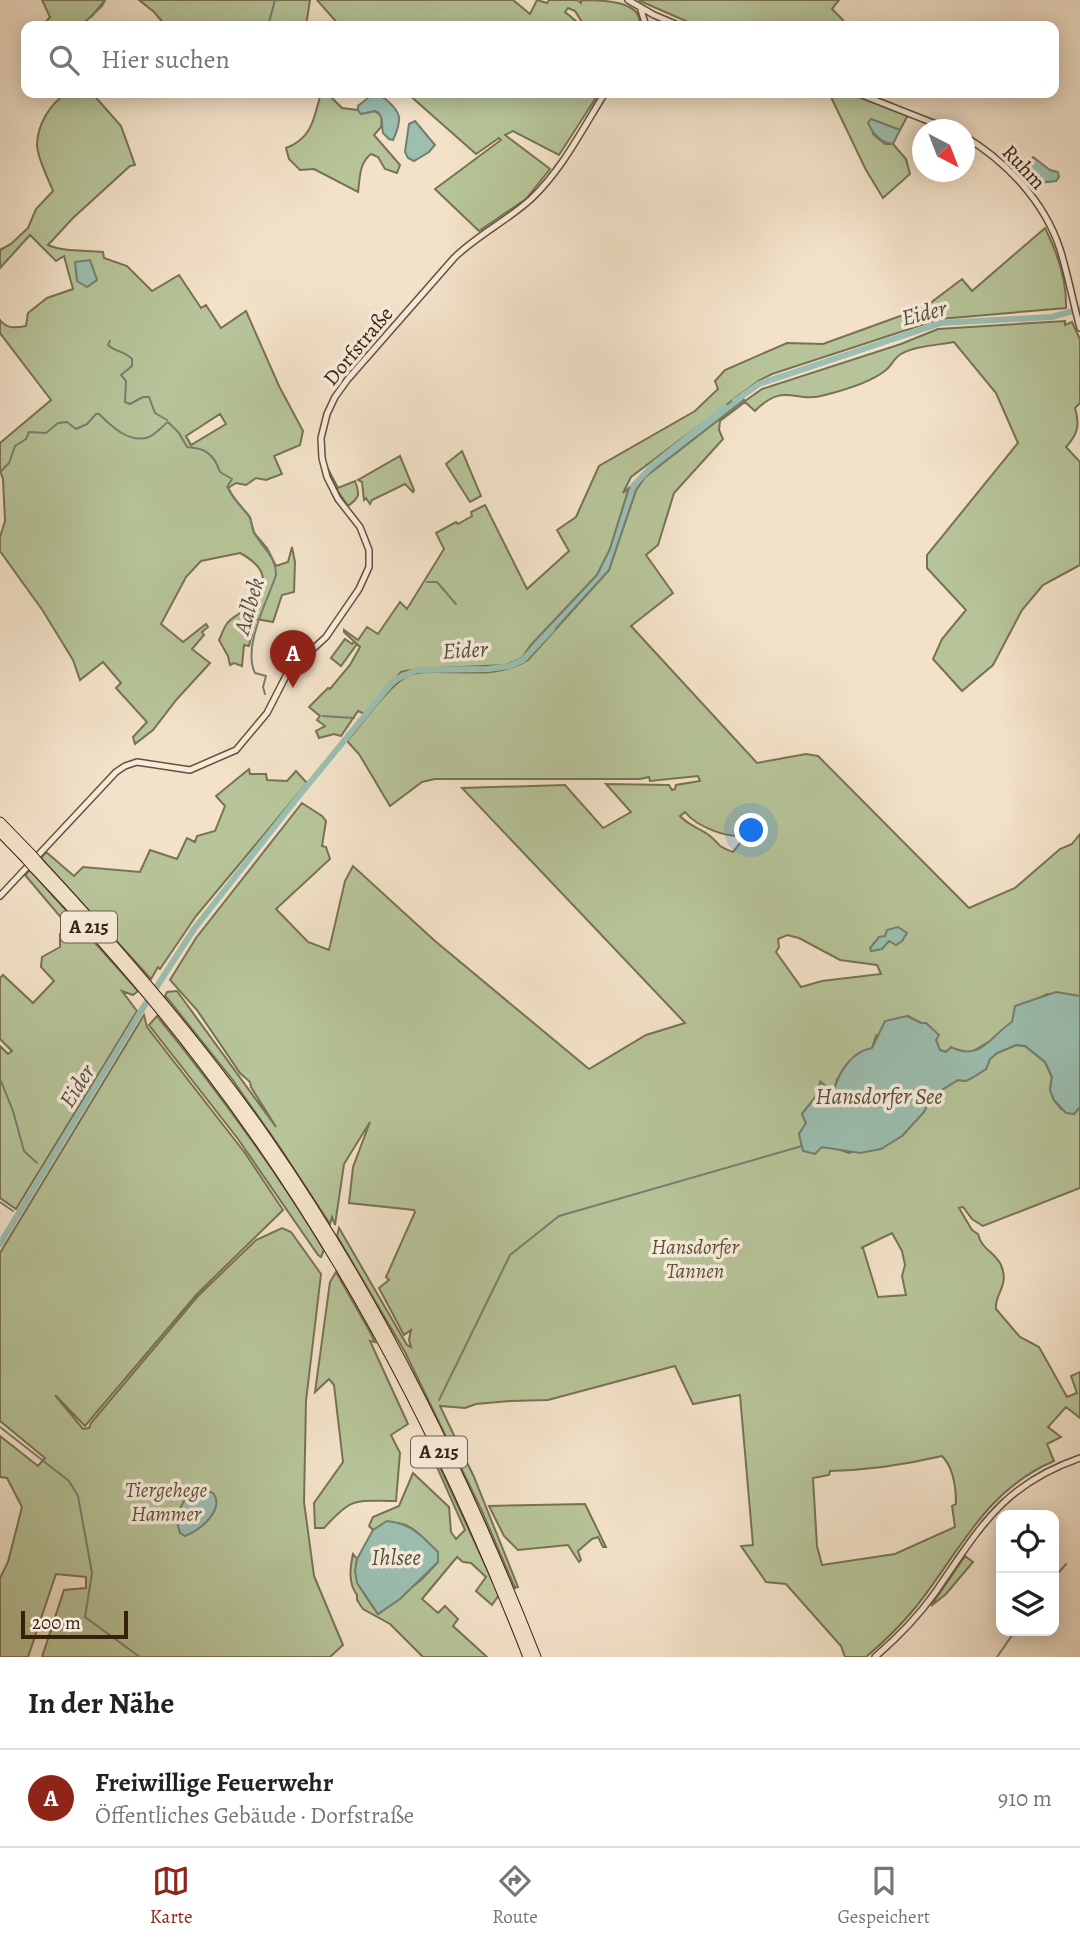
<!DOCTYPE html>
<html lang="de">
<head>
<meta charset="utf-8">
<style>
	body { margin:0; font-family:Alegreya,serif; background:#f6f6f6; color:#222 }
	.controls { position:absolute; right:21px; bottom:21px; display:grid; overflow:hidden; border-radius:14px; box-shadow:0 4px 18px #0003 }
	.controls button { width:63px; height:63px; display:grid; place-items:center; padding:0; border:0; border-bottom:2px solid #e0e0e0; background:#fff; color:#222; font:35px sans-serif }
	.compass { position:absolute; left:912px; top:119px; width:63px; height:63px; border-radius:50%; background:#fff; box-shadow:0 4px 18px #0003; rotate:138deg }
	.scale { position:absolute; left:21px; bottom:18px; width:107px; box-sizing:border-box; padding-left:7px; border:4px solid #38200b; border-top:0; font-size:19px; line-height:24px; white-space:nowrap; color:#38200b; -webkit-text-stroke:5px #f7ecdc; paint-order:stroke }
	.you { position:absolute; left:752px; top:831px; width:24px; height:24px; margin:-18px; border:5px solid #fff; border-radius:50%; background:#1a73e8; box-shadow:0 0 0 10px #1a73e833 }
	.badge { display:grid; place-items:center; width:46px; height:46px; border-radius:50%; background:#8f2418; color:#fff; font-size:23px; font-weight:700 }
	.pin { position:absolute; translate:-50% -58px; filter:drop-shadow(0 2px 4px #0008) }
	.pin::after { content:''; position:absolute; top:37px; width:24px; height:21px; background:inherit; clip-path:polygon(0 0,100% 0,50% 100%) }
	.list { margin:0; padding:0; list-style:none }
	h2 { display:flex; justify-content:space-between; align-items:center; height:91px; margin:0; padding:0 28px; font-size:30px }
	h2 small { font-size:23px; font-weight:400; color:#767676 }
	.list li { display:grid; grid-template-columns:46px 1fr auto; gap:21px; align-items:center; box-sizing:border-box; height:98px; padding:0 28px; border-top:2px solid #e0e0e0 }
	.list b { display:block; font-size:26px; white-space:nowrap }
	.list p { margin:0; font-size:23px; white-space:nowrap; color:#767676 }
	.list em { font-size:23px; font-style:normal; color:#767676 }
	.icon { flex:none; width:38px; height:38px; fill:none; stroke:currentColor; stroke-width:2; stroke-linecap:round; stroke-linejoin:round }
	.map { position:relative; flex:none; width:1080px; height:1657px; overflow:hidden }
	.search { position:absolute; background:#fff; box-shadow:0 4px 18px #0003; left:21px; right:21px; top:21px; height:77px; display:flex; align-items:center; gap:18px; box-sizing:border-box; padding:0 24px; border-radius:14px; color:#767676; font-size:26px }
	.sheet { height:189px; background:#fff }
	nav { display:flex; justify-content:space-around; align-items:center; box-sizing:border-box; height:98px; border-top:2px solid #e0e0e0; background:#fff; font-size:19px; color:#767676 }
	nav a { display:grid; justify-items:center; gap:4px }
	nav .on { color:#8f2418 }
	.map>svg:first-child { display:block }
	.green { fill:#b7c499; stroke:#787252; stroke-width:2; fill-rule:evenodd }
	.water { fill:#9cbfb1; stroke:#747f6f; stroke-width:2 }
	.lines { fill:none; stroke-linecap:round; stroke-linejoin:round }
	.stream { stroke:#747f6f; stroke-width:2 }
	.river { stroke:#9cbfb1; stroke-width:6 }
	.minor-casing { stroke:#67503a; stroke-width:8 }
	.highway-casing { stroke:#38200b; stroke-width:11 }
	.minor { stroke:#f7ecdc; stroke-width:5 }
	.highway { stroke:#f3e2c9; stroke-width:9 }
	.highway-bridge-casing { stroke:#38200b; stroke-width:11; stroke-linecap:butt }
	.highway-bridge { stroke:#f3e2c9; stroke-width:9 }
	.labels { text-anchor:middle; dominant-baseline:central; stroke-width:7; stroke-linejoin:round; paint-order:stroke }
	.shield { fill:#f7ecdc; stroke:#715d4a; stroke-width:2 }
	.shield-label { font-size:19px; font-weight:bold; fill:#38200b }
	.street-label { font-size:21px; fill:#38200b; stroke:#f7ecdc }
	.park-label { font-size:21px; font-style:italic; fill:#5e5136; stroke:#f7ecdc }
	.water-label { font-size:23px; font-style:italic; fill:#56503d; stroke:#f7ecdc }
</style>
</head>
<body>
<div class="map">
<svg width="1080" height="1657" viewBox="0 0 1080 1657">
	<rect width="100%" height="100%" fill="#f3e2c9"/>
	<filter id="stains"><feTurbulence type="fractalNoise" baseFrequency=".00286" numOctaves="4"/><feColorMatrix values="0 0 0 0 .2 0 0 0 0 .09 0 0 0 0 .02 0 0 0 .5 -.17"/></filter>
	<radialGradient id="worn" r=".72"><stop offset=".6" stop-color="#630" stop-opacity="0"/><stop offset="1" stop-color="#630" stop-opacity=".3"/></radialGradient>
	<!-- green -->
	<path class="green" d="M42,0h63l-3,6 -16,15 4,5h-48l8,-9z
		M139,0h171l-4,26h-140l-12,-14z
		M317,0h196l17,14 7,-14 10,3 2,-3h28l4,3v-3c18,0 64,0 58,26h-58l1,-4 -7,-11 -7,-3 -3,4 11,9v5h-236z
		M638,0h201l-7,9 11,11 -2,6h-144z
		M66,93h26l29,33 14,39 -5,1 -57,52 -25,27c15,7 38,5 55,7l1,6 23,8 25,25 27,-16 22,33 5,-3 15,23 25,-17 33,75 24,45 -3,14 -26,11 8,18 -16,6 -10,-2 -10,7 -10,-2 -8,5 5,9 17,20 4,16 13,15 9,18 12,-4 4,-15 3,15 -1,30 -12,3 -9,27 -17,-3 -7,27 -5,-1 -2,21 -8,-3 -4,2 -2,-9 -9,-16c2,-4 4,-10 7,-15 5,-9 18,-12 25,-20 21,-23 13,-39 -11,-52l-39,8 -15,16 -25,47 22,18 23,-18 2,3 -6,5 2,3 -12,14 18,14 -33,36 -24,31 -18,14 -2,-7 14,-15 -31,-34 5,-5 -18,-21 -23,18 -7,-20 -30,-49 -43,-60v-14l5,-16 -2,-42 -3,-8v-28l51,-43 -51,-67v-13c7,9 15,8 26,6l2,-13 19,-15 26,-9 -9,-33 -8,5 -26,-26 -30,33v-18l11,-6 17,-16 8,-19 17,-18c-5,-13 -16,-33 -16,-47 1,-21 13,-39 29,-51zM220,414l6,10 -35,21 -5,-9z
		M321,93h6l15,15 16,2 3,4 14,-3 7,5 -1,11 -7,8 26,30 -3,8 -12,-4 -7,-12 -7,-3c-12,9 -11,24 -13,38l-44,-23 -14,1 -11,-11 -3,-11c27,-10 28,-31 35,-55z
		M407,93h192l-40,62 -46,-24 -8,4 45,34 -24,30 -47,32 -44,-42 66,-49 -2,-2 -23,16z
		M829,93h27l53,20 -9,17 -29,-11 2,15 12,10h8l13,15 4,15 -27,24 -17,-28z
		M1045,228c12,24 22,52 21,80l-126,11 -168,55 -14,7 -127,96 -8,16 6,-5 -19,61 -13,26 -66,70 -9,13 -16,7 -90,4 -15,3 -36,42 -7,-3 -17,25 -7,-2 -15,4 -3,-7 9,-5 -8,-6 3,-4 -11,-9 19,-19 2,1 20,-24 10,-18 -16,-15v-2l14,10 9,-13 11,7 22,-32 7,7 37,-60 -8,-16 20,-11 2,2 14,-8 -1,-4 14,-7 42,84 42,-38 -12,-21 19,-13 23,-51 96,-55 23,-22 -3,-8 10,-11 62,-27 36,1 102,-37 37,-28 10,12z
		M1065,321v4l7,-3 8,17v64l-5,5c5,17 3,26 -9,39l14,15v103l-37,20 -21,25 -29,55 -31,26 -29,-32 9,-20 24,-29 -39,-42v-13l91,-112 -22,-50 -42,-51c-16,3 -39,4 -53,12 -7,4 -9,11 -15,16 -16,13 -41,20 -61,25 -31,9 -40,-14 -70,16l-10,-9 -25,19 -1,9 4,9 -49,54 -16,52 -12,10 27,38 -42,33 126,137 49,-9 12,2 151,152 46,-20 45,-39 12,-5 8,-10v162l-33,-2 -10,5 -42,39 -25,15 -19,-5 -5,4 -6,-2 -4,-10 2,-5 -12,-12h-5l-13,-7 -32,20 -4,12 -35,31 -2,8h-8l-6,-5 -4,13 -15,19 4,9 -7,11 3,12 33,2 14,5 53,-17 22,-24 7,-16 27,-16 8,1 20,-12 4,-10 7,-6 19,-8 9,1 20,16 7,15 -2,13 4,10 7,9 13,5 6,-7v81l-97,38 -11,-7 -9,-12 -4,1 13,22 6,4c3,15 17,18 23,31 9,21 -7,29 -5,44l24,28 19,10 28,50 10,-4 -6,-17 9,-4v46l-14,-11 -18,20 13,10 -14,7 7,17c-70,30 -94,91 -139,147 -15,18 -31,34 -49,49h-21l-4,-11 -55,-62 -20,-2 -25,-36 12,-1 -13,-150 -47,9 -18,-38 -127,34 -37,1 -35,3 -11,4 -25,-2 34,71 44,110 -3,1 -34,-79 -76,-157 -68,-116 2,-8 68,117 4,2 -2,-7 2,-10 -7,5 -25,-47 10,-8 -3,-3 29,-65 -1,-2 -65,-7 4,-36 17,-45 -26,42 -9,61 -3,-8 -2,7 -51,-78 -47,-67 -64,-80 -3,-3 2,-4 10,-1 99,136 -25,-40 -1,-5 -10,-9 -43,-63 -27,-30 26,-42 106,-135 20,13 4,5 -4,25 4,1 4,12 -54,50 32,33 21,8 16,-69 8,-15 82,75 154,128 57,-34 39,-12 -223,-235 103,-3 38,43 28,-16 -25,-28 63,1 3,5 3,-1 1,-4 24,-4 -2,-5 -48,5 -1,-4 -9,2h-205l-13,3 -32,24 -31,-52 -12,-13c15,-17 41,-54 59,-64 10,-6 21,-5 32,-5 30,0 64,5 90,-12l81,-90 27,-80 9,-13 99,-77 1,1 17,-12 139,-45 37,-15zM685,812c12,15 43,27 61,23l-13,17c-17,-6 -12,-7 -23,-16 -10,-8 -21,-10 -30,-20zM787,935l12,3 41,22 37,5 4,9 -59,7 -21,6 -25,-35 3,-5 -1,-8zM892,1233l10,18 3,14 -3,11 4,19 -28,2 -15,-49h-2zM942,1456c11,11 14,32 14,48l-4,2 3,21 -60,27 -73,11 -5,-19 -4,-68 16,-3 1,-4c38,-1 74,-6 112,-15z
		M462,451l19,45 -11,6 -24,-38z
		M400,456l14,34 -1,2 -8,-8 -33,16 -2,4 -4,-6 -2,2 -2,-18 -4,-2z
		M327,467l11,21 17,-7c5,14 5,16 -7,25l-15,-22z
		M345,639l7,5 2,-2 3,2 -16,22 -10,-8z
		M249,769l1,5h16l1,6 20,1 9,-10 11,12 -111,133 -36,53 -2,-2 -7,12 -110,-121 5,-6 28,24 9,-9 57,5 10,-22 27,9 10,-21 8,4 2,-6 18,-5 10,-25 -9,-10z
		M30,870l108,121 -5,4 -11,-4 15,20 -121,198 -16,-11v-152l8,8 4,-3 -12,-12v-61l3,-3 30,28 21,-22 -13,-14 1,-10 18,-10v-13l9,-7 -44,-52z
		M144,1015l3,12 98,126 38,57 -86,84 -112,132 -30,-31 28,34 6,-1 2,-5 107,-127 58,-56 26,-12 9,4 30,42 -15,127 -2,101 10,74 29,69 -13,12h-288l22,-67 22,-2v-11l-30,-3 -28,83h-28v-79l8,-16 14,-55 -15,-29 -7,-1v-41l38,30 7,-8 -45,-37v-168z
		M157,1016c61,75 117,152 167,234l-3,7 -3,-2 -80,-116 -89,-114z
		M336,1272l34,60 5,10 -5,-1 38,83 -17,11 9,18 -4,48c-42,0 -43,-5 -72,27h-9l-1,-25 29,-41 -9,-77 -5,-6 -14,13 15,-110z
		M426,1437l73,158 -7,10 -16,-14 10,-14 -15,-14 -8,-1 -6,-5 -35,42 16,14 7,-7 13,13 -5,7 34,31h-64l-33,-33 -27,-15 -6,-9v-5c-9,-12 -7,-27 -4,-41l4,5c-5,23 9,37 21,55l44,-35 16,-17v-10c-23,-21 -34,-40 -65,-22l-4,-4 4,-9 26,-11 14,-33 36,34 2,25 5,7 9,-9 -41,-92z
		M585,1504l21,43h-3l-5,-10 -6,2 -14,12 3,9 -2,2 -11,-17 -50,5 -14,-14 -15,-30z
		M965,1556l8,6 -27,32 -15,12z"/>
	<!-- water -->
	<path class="water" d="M374,93c8,2 23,14 25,24 1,6 -3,17 -6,23l-4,-1 -6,-6c-2,-9 2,-17 -8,-22l-14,3 -3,-4v-4z
		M871,119l29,11 -7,14c-13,-1 -20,-10 -25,-21z
		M415,121l20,24 -6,7 -15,9 -6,-3 -3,-6 4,-28z
		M1033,157l17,13 8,2 1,5 -3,4 -17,2 -7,-5 -6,-13z
		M90,260l7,20 -10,7 -10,-6 -2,-19z
		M740,394l4,6 -99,77 -9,13 -27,80 -57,63h-4l-25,27 8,-15 66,-70 13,-26 19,-61 26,-25z
		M898,927l9,6 -5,8 -6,4 -7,-4 -7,8 -11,2 -1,-3 9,-11 6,-1 2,-6z
		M1056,992l24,4v111l-6,7 -8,-1 -12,-13 -4,-10 2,-13 -7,-15 -20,-16 -9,-1 -19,8 -7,6 -4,10 -14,9 -6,3 -8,-1 -26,16 -8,16 -22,24 -21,13 -21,4 -38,-6 -7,7 -12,-3 -4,-17 7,-11 -4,-9 15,-19 3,-13 7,5h8c5,-17 18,-36 37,-39l13,-27 22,-5 14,7h5l13,12 -3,5 4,10 6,2 5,-5c30,15 39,-11 61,-25l3,-16z
		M199,1486h5l-3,4 3,4 7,-2 3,2c10,17 -14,36 -29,42l-5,-3 -3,-10h-4l-1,-4 3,-1 10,-19z
		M387,1521c26,3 33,14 51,31v10l-38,37 -22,15 -21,-31 -2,-12 2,-12 16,-29z"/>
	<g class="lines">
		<!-- stream -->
		<path class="stream" d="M91,17l14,-17
			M85,26l1,-4
			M268,26l7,-26
			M197,97l18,-1 5,-3
			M110,341l-2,4c7,7 17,6 24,14v7l-11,9 5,6 -1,21 5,2 13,-7h6l6,16 12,7
			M0,472l9,-9 6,-17 11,-7 3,-7 17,1 12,-10 9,-1 9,7 11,-5 9,-10h3c13,13 31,30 50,23 7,-3 13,-11 19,-15l11,11 8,14c18,1 27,7 33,25l12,7 -5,8
			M229,489c5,11 13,18 20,27 3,5 2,11 5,16 8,16 22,24 22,43 -8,25 -34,72 -21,98l11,3 -3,11 2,7
			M427,582h10l19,22
			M323,716l31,2
			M358,720l2,2
			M1,1081l12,30 11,40 13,12
			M0,1202l13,9
			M439,1400l71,-145 49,-39 243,-70
			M0,1427l69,54 9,15 14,77 -7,44 55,40
			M1054,1578l12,-14
			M997,1657l18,-26"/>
		<!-- river -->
		<path class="river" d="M735,401l24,-17 182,-61 111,-6 28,-8
			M633,486l22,-23 70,-56
			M0,1244l141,-233 53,-82 104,-132 96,-117 23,-10 71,-1 22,-3 13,-6 29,-31"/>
		<defs>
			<path id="minor" d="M628,0l26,15 26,11
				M641,10l5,16
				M857,93l94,37
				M964,136c43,26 80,65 96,113 8,26 13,53 20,79
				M0,896l116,-124 9,-6 12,-4 53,8 46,-20 31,-37 21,-41 38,-35 33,-48 10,-22v-17l-9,-23 -22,-28 -11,-22 -5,-19 -1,-20 6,-24 8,-17 13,-18 106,-121c23,-23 53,-37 77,-59 31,-29 52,-71 74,-106
				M875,1657c22,-19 42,-39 59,-63 44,-63 67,-109 146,-136"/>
			<path id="highway" d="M0,822l32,33
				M0,832l27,28
				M38,862c82,88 161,179 230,278 111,160 197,336 268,517
				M33,867c60,63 118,128 170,197 138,180 243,382 325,593"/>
		</defs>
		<!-- minor casing -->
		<use href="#minor" class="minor-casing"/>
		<!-- highway casing -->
		<use href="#highway" class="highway-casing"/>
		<!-- minor -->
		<use href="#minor" class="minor"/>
		<!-- highway -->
		<use href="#highway" class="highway"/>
		<defs>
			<path id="highway-bridge" d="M32,855l6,7
				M27,860l6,7"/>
		</defs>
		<!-- highway-bridge casing -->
		<use href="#highway-bridge" class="highway-bridge-casing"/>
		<!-- highway-bridge -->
		<use href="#highway-bridge" class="highway-bridge"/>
	</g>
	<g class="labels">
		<!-- shield labels -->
		<g class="shield">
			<rect x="61" y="911.5" width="56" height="31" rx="5"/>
			<rect x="411" y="1436.5" width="56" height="31" rx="5"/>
		</g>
		<g class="shield-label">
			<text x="89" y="927">A 215</text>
			<text x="439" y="1452">A 215</text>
		</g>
		<!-- street labels -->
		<g class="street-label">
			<text transform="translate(1024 167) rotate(47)">Ruhm</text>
			<text transform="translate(358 346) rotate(-50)">Dorfstraße</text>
		</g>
		<!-- park labels -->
		<g class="park-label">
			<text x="695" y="1247">Hansdorfer<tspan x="695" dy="24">Tannen</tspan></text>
			<text x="166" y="1490">Tiergehege<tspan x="166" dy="24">Hammer</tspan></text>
		</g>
		<!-- water labels -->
		<g class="water-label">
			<text transform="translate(924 313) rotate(-14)">Eider</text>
			<text transform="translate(249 606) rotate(-74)">Aalbek</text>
			<text transform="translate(465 650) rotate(-3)">Eider</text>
			<text transform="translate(77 1086) rotate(-58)">Eider</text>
			<text x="879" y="1096">Hansdorfer See</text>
			<text x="396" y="1557">Ihlsee</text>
		</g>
	</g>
	<rect width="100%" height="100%" filter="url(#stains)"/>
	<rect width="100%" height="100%" fill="url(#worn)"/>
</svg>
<div class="controls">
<button><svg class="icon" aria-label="locate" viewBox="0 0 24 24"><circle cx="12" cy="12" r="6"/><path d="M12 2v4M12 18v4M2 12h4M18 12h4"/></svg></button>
<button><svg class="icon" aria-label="layers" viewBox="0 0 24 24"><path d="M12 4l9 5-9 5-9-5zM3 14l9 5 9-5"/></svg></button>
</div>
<svg class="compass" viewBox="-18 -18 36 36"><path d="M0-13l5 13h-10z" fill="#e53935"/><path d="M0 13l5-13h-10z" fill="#767676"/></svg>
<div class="scale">200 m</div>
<div class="you"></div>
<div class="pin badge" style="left:293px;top:688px">A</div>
<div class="search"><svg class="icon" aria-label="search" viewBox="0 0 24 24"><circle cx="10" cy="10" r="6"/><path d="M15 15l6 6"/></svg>Hier suchen</div>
</div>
<section class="sheet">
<h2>In der Nähe<small></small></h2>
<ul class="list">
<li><span class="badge">A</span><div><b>Freiwillige Feuerwehr</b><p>Öffentliches Gebäude · Dorfstraße</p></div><em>910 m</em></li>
</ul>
</section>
<nav>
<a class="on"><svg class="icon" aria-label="map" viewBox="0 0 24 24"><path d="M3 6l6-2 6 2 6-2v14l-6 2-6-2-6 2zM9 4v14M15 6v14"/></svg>Karte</a>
<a><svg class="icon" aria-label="directions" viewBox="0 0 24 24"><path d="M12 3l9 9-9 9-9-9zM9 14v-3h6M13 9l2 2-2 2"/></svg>Route</a>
<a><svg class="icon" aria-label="saved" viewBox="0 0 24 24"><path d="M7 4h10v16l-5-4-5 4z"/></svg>Gespeichert</a>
</nav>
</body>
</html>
